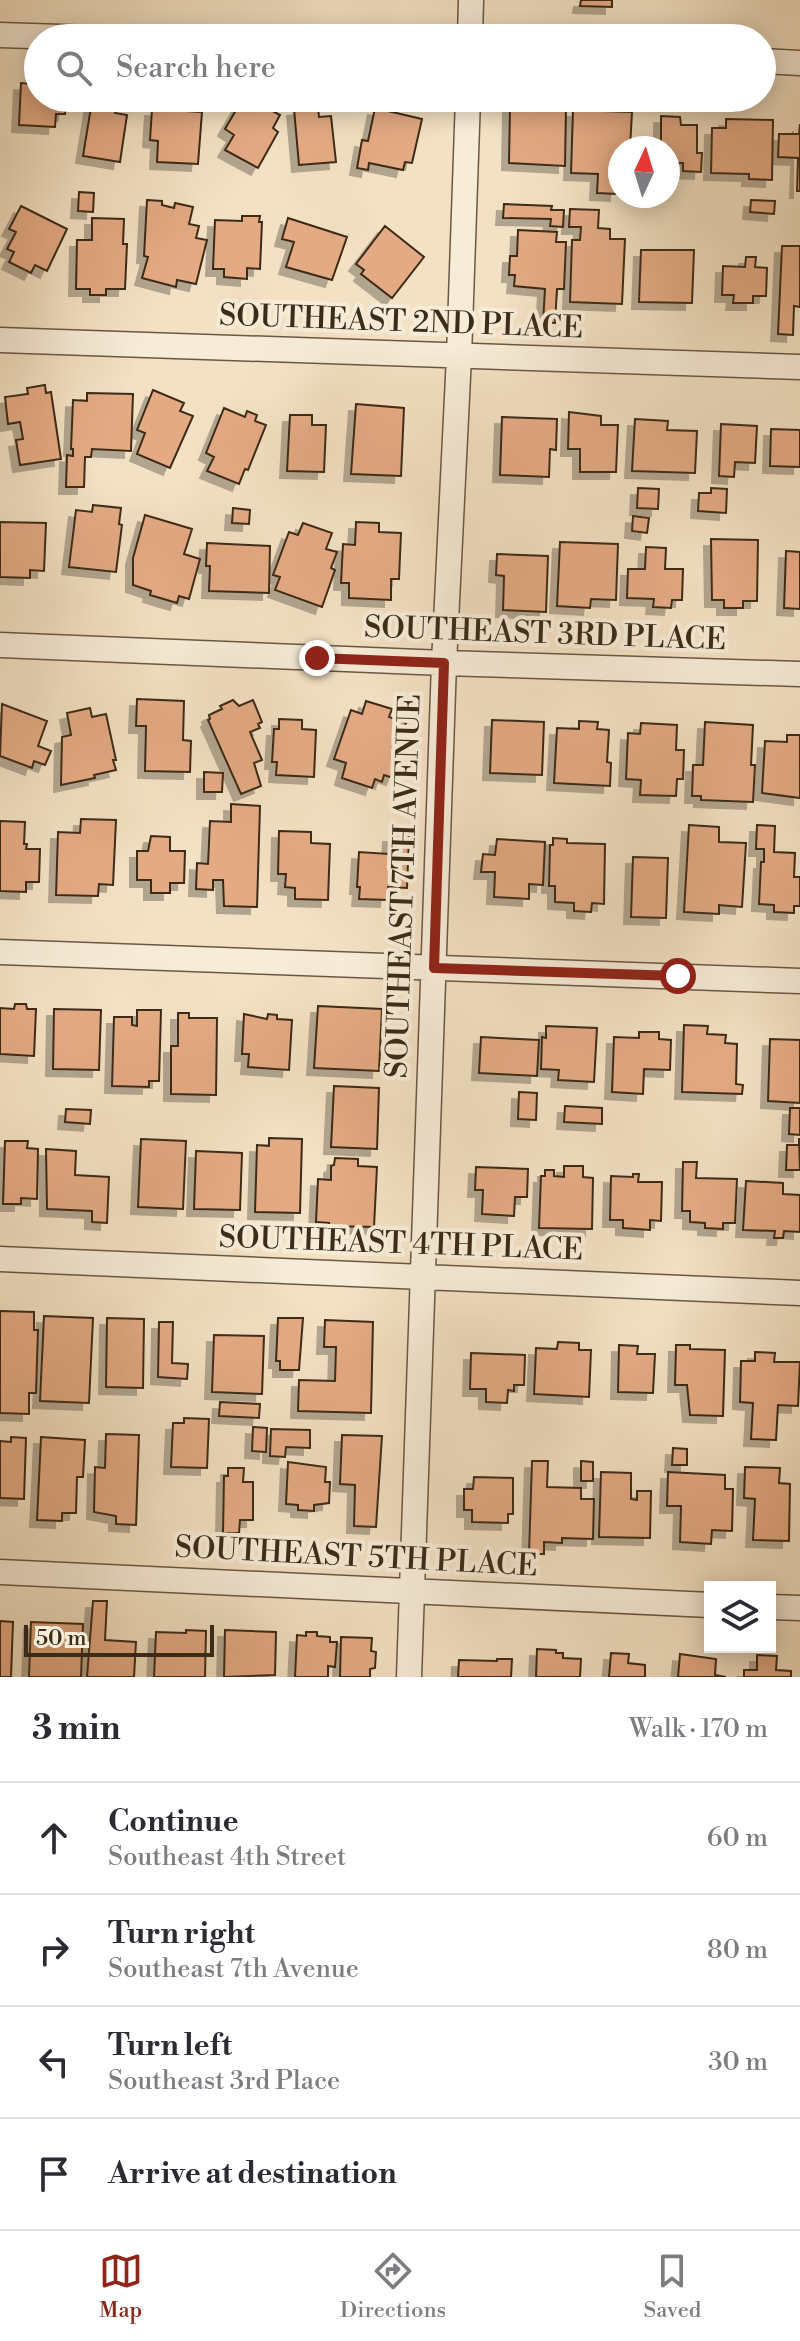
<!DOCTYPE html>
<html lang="en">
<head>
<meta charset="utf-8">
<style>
	body { margin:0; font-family:"Libre Bodoni",serif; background:#f7f7f7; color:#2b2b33 }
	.controls { position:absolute; right:24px; bottom:24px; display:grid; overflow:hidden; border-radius:0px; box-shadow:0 4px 20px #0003 }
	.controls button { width:72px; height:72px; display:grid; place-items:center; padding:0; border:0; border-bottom:2px solid #e1e1e2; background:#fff; color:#2b2b33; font:40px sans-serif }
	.compass { position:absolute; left:608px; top:136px; width:72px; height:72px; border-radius:50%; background:#fff; box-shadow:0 4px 20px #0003; rotate:4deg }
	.scale { position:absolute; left:24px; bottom:20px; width:190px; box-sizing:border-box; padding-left:8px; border:4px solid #3c2b18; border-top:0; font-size:22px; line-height:28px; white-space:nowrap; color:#3c2b18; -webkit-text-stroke:6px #f7ecd8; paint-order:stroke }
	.stop { position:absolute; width:24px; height:24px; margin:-18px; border:6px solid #8f2418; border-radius:50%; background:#fff }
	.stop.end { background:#8f2418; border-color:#fff; box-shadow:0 2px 8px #0008 }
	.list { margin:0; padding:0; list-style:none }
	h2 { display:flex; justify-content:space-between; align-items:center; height:104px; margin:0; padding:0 32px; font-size:34px }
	h2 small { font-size:26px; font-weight:400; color:#7c7c81 }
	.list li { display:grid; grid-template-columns:52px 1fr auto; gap:24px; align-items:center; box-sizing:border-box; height:112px; padding:0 32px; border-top:2px solid #e1e1e2 }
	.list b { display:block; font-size:30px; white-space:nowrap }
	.list p { margin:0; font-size:26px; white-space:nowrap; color:#7c7c81 }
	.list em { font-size:26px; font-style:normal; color:#7c7c81 }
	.icon { flex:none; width:44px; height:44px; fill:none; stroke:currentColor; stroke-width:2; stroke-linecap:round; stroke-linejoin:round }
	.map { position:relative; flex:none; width:800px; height:1677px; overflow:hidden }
	.search { position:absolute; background:#fff; box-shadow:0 4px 20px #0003; left:24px; right:24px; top:24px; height:88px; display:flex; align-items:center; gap:20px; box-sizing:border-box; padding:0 28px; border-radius:44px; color:#7c7c81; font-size:30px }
	.sheet { height:552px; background:#fff }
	nav { display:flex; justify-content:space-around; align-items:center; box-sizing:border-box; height:112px; border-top:2px solid #e1e1e2; background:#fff; font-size:22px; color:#7c7c81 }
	nav a { display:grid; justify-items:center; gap:4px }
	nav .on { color:#8f2418 }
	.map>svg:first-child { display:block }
	.building { fill:#e4aa84; stroke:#3c2b18; stroke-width:2; filter:url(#shadow) }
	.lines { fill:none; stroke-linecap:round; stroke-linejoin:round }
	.minor-casing { stroke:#6a5843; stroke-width:27 }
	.minor { stroke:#f7ecd8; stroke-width:24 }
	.route { stroke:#8f2418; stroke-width:10 }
	.labels { text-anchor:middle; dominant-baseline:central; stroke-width:8; stroke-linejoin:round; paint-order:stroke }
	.street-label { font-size:30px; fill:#3c2b18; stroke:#f7ecd8 }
</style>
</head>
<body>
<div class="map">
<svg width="800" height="1677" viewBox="0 0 800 1677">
	<defs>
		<filter id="shadow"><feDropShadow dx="-7" dy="7" stdDeviation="0" flood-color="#0004"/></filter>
	</defs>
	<rect width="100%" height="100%" fill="#f3e1c3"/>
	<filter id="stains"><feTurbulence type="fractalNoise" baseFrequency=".0025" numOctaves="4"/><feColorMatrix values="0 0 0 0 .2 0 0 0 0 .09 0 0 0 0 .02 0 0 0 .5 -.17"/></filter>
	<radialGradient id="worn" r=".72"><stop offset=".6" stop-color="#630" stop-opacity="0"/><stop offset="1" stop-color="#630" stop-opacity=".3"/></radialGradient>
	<!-- building -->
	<path class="building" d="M581,0h31v7l-32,-1z
		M30,78h8v20h28l-1,16h-9l-1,13 -36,-2 2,-42 9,1z
		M243,98h20l-4,6 21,11 -7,13 5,4 -20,36 -33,-18 9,-15 -9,-6z
		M92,101l24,3 -1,9 12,2 -7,47 -37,-6z
		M510,106l56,1 -1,59 -56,-3z
		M318,107l1,10 12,-1 5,46 -37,3 -5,-56z
		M375,108l47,11 -10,44 -7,-1 -2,8 -34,-7 -1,7 -11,-2 5,-28 6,1z
		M152,109l50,3 -4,52 -41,-2 1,-21 -8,-1z
		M573,110l59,2 -2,36h-10l-3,46 -20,-1 1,-19 -27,-1z
		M661,116l19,1 1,8h16v28h5l-1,19 -18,-1v-8h-10v-9h-5v-6h-7z
		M726,119l47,1 -1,60 -23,-1v-5l-38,-1 1,-45h14z
		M800,124v67h-3l1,-33 -20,-1 1,-23h20z
		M79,192l15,1 -1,19 -15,-1z
		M147,200l15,1v4l12,3 1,-5 18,4 -4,17 10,2 -3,12 11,2 -11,44 -19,-4 -1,7 -34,-9 6,-21 -4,-1z
		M751,200l24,1 -1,13 -24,-2z
		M504,204l48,2 -1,4h13l-1,17 -13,-1 1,-7 -48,-1z
		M21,206l46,23 -20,42 -12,-6 -4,8 -22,-11 5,-10 -7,-3 9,-17 -7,-3z
		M570,209l29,1 -1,18 12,1v10h15l-3,65 -52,-2 2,-62h8l1,-13h-12z
		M242,216h18l-1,6h3l-2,47 -13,-1v11l-23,-2v-8h-11l2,-49 27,1z
		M92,218l32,1 -1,25h4l-2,45h-19v6h-16v-6h-14l1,-49h15z
		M288,218l59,19 -15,43 -46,-13 8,-25 -12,-3z
		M385,226l39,31 -32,41 -31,-24 3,-4 -8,-6z
		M518,230l39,2 -1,10h10l-2,47h-7l-2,34 -12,-1 2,-33 -31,-3 1,-11h-6l1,-19h7z
		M782,246h18v61l-6,-1 -1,29 -15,-1z
		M641,250h53l-2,53 -53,-1z
		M746,257h10l-1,10 12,1 -1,28h-13v7h-20l1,-8h-12l1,-29 22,1z
		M45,385l1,8 5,-1 10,67 -41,6 -4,-25 7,-1 -3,-17 -12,2 -3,-27 23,-3 -1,-6z
		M153,390l31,13 -4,8 13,5 -23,52 -33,-14 8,-21 -8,-3z
		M87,393l46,1 -2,57 -39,-2 -1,8h-6l-1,30h-18l1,-32 6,1v-7h-2l2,-49 14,1z
		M356,404l48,4 -3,68 -50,-2z
		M224,408l21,9 2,-6 10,4 -2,6 11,4 -18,45 -3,-1 -6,15 -32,-13 7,-14 -8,-4z
		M569,412l32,4v9h17l-2,47h-36v-23h-12z
		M290,415h22v10h14l-2,47 -37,-1z
		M502,417l55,2 -1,31 -6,-1 -1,28 -49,-2z
		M635,419l33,2 -1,9 30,1 -2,42 -63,-2z
		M721,424l36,2 -2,37 -20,-1 -1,15 -15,-1z
		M771,429l29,1v37l-30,-1z
		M638,488l21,1 -1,20 -21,-1z
		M711,488l16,1 -1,24 -28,-2 1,-18h12z
		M93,505l28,3 -2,16 3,1 -6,47 -47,-5 7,-57 16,2z
		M233,508l17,2 -1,14 -17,-1z
		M145,515l47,14 -8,25 16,5 -11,40 -10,-3 -2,7 -27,-8 1,-4 -18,-6v-27z
		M633,516l16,2 -2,15 -15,-2z
		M0,522l46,1 -2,48 -14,-1v8l-30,-1z
		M356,522l23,1v9l22,1 -2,46h-8v21l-42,-2v-15h-8l2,-39 12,1z
		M303,523l29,10 -6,16 11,3 -6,16 4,2 -13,37 -47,-17 5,-13 -7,-2 16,-43 9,3z
		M711,539l47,1 -1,61h-14v7h-19v-8h-12z
		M560,542l58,2 -2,56 -25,-1 -1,9 -33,-2z
		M207,543l63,3 -1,47 -60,-2 1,-25h-4z
		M646,547l20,1 -1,21h18l-1,31h-10l-1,8 -18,-1 1,-8 -27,-1 1,-29h17z
		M786,551l14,1v57l-16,-1z
		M497,554l51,2 -2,56 -43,-2 1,-34 -8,-1z
		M137,699l47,2 -1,39 8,1 -1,31 -45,-1 1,-45h-10z
		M233,700l6,6 14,-6 9,22 -4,2 2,4 -10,4 12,28 -8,3 7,23 -20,8 -33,-74 2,-1 -1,-4 13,-6 -2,-3z
		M366,701l26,8 -3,8 17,6 -7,19 5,2 -11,34 -9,-3 -2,7 -7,-3 -3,9 -30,-10 4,-15 -12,-4 17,-49 11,4z
		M2,704l45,17 -9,25 13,5 -6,14 -11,-4 -2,7 -32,-12z
		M90,708l2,9 14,-3 10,46h-3l3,10 -22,5 1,3 -34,7 1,-48 9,-2 -4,-22z
		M279,719l23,1v9l14,1 -2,47 -38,-2 1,-13h-5l2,-33h5z
		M492,720l52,2 -2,53 -52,-2z
		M579,721l19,1 -1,7 12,1 -2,32 4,1 -1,23 -56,-3 3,-55 22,1z
		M705,722l48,3 -2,40h4l-2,37 -52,-2v-4h-9l1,-31h10z
		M641,723l36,2 -1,25h8l-1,29h-6l-1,17 -36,-1 1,-15 -15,-1 2,-46 12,1z
		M787,735h13v63l-38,-5 3,-52 22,1z
		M204,772l19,1 -1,19h-18z
		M231,804l29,2 -3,101 -33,-1 -1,-26h-10v10l-17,-1 1,-26 11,1 2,-43 21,1z
		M81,819l35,1 -3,65 -14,-1 -1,12 -42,-1 2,-63 22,1z
		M0,821l25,1 -1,22h3l-1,5h14l-1,33h-13v10l-26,-1z
		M689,825l30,2v15l27,1 -4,64 -23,-2v9l-35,-2z
		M757,825l18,1 -1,26 21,1 -1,24h6v29h-6v7l-20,-1v-7l-15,-1 2,-42h3v-13h-8z
		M279,831l32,1v11l19,1 -2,56 -33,-1v-11l-10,-1 1,-13h-8z
		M390,835l19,1 -2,52 -19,-1 -1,13 -28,-1 1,-12h-3l2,-35 30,2z
		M151,836l19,1v14h15l-1,32h-14v10h-19v-13h-14v-29h11z
		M553,838l14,1v4l38,1 -1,60 -12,-1 -1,9 -17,-1v-8l-19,-1v-16h-6l1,-41h3z
		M497,839l48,3 -2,43 -14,-1v15l-35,-2 1,-25h-14l2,-18 12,1z
		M633,857l35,1 -2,60 -35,-1z
		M15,1004h11l1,5h9l-2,47 -34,-2v-46l14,1z
		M318,1006l64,3 -3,62 -65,-3z
		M54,1009l47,1 -2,60 -46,-1z
		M137,1010h24l-2,71h-10v6l-37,-1 2,-69h18v8l5,1z
		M178,1013h11v5h28l-1,77 -45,-1v-48h7z
		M244,1014l23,5 1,-5 9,1v4l15,1 -3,50 -41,-3 1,-13h-7z
		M684,1025l24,1 -1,8 19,1 -1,8 12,1 -1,40 7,1 -1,9 -60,-2z
		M546,1026l51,2 -3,54 -36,-2 1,-10 -18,-1 1,-32 4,1z
		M639,1032h20v7l12,1 -1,30 -26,-1 -1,25 -31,-2 2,-55 25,1z
		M481,1037l58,3 -2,36 -58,-3z
		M770,1039l30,1v63l-32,-2z
		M334,1086l45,2 -2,61 -46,-2z
		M519,1092l18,1 -1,27 -18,-1z
		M565,1106l37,2v16l-38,-2z
		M790,1108h10v27l-11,-1z
		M66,1109l25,1 -1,14 -25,-2z
		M269,1138l33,1 -2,74 -45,-1 2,-67 12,1z
		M799,1138l1,32h-14l1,-25h12z
		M141,1139l45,2 -3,68 -45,-2z
		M5,1141h23l-1,7 11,1 -1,50 -16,-1v6h-18z
		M46,1149l30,2 -1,24 34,2 -2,46 -15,-1v-11l-45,-2z
		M196,1151l46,2 -2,57 -46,-1z
		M335,1158l23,1v7l19,1 -3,60 -45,-1v-3l-13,-1 2,-43 13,1v-14l3,-1z
		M683,1162h14l-1,16 41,1 -2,44h-12v6l-18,-1v-5l-15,-1v-11h-8z
		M564,1166h19v11l10,1 -1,51 -53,-1 2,-52h4v-6h9v6l10,1z
		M476,1167l52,2 -1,28h-12l-1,19 -32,-2 1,-24h-8z
		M633,1174h6l-1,8h24l-1,39 -11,-1v10l-27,-2v-8h-13l1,-44 22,1z
		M746,1181l37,2v11l17,1v37l-16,-1 -1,7h-9l1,-7 -32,-1z
		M0,1311l34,1v18h4l-2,63h-7v21l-29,-1z
		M44,1316l49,2 -4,85 -49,-2z
		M107,1318l37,1 -1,69 -37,-1z
		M278,1318h25l-4,52h-19v-9h-4z
		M325,1320l48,2 -2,91 -73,-2 1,-31 36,1 1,-34h-12z
		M159,1322h14l-1,41 16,1 -1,15 -29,-2z
		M214,1335l50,1 -2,58 -50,-2z
		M558,1342l21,1v7h12l-2,47 -55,-3 2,-46 21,1z
		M619,1345l19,1 -1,8h18l-2,39 -35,-1z
		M676,1345h14v4l35,1 -2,66 -33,-1 -3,-30h-12z
		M755,1352l20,1 -1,9h26l-2,44 -20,-1 -2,35 -25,-1 2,-36 -13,-1 1,-41h14z
		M471,1353l54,2 -1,30h-10v6l-6,-1 -1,13 -21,-1v-13h-16z
		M220,1402l40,2 -1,14 -40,-2z
		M184,1418l25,1 -2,49 -36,-1 2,-44h11z
		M253,1427l14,1 -1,24 -14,-1z
		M271,1429l39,1v18l-24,-1 -1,10 -15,-1z
		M106,1434l33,1 -3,90 -20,-1v-8l-22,-4 1,-45 10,1z
		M342,1435l40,1 -6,91 -22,-1 1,-41 -15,-1z
		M11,1437l15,1 -2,61 -24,-1v-57l11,1z
		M41,1437l44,3 -2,37h-6l-1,36h-14v8l-25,-1z
		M673,1448l14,1v16h-15z
		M532,1461h16l-1,26 34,1v11h13l-1,40 -31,-1v5l-18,-1v12h-15z
		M581,1461l12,1v19h-12z
		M288,1462l38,5 -1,15h5l-1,21 -15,2v6l-16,-1v-5l-12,-1z
		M745,1467l35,1 -1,15 11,1 -1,57 -36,-1 2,-41 -11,-1z
		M228,1468h16l-1,14h10v38h-13l-1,13h-16l1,-57h4z
		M601,1472l30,1v26l6,1v-9h14l-1,47 -51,-1z
		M668,1472l57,3v14h8l-1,42 -20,-1 -1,14 -31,-2 1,-36h-14z
		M474,1477l39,1v36h-5v9l-36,-1v-12h-8v-21h9z
		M93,1601h14l-2,39 31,2 -2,35h-47z
		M0,1621l13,1 -2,55h-11z
		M31,1622l52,2 -2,53h-52z
		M186,1630l20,1 -1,46h-51l2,-45 30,1z
		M225,1630l51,2 -1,43 -51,2z
		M306,1632h11v4l13,1v5h7l-2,25 -7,-1v11h-33l2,-42 9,1z
		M341,1637l31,1 -1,13 5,1 -1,16 -5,1v8h-30z
		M537,1649l19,1v3h7v5l18,1 -1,18h-44z
		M611,1653l18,1 -1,9 17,2v12h-36z
		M680,1654l36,5 -1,16 11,2h-48z
		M757,1655l20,1 -1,14 15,1v6h-47v-7h13z
		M497,1659h15l-1,18h-53l1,-17 38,1z"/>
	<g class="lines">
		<defs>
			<path id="minor" d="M0,35l92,3
				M470,38l1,-38
				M762,61l38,2
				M0,340l800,27
				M0,645l444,18 356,11
				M0,952l800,29
				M0,1259l800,34
				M0,1572l710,33
				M770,1607l30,1
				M409,1677l35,-1014 15,-307 9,-258"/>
		</defs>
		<!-- minor casing -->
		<use href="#minor" class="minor-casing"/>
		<!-- minor -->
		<use href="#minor" class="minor"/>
	</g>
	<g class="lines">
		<!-- route -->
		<path class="route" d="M317,658l127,5 -10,305 244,8"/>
	</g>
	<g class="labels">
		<!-- street labels -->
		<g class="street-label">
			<text transform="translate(401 322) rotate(2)">SOUTHEAST 2ND PLACE</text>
			<text transform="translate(545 634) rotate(2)">SOUTHEAST 3RD PLACE</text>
			<text transform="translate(404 886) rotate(-88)">SOUTHEAST 7TH AVENUE</text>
			<text transform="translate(401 1244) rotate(2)">SOUTHEAST 4TH PLACE</text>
			<text transform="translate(356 1557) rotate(3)">SOUTHEAST 5TH PLACE</text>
		</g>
	</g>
	<rect width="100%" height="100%" filter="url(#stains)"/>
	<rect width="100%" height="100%" fill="url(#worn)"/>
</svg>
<div class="controls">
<button><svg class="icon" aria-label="layers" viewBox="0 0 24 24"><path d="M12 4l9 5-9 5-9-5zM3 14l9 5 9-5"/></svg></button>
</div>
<svg class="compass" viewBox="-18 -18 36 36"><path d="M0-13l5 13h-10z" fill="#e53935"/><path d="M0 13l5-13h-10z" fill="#7c7c81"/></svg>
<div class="scale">50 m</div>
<div class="stop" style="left:678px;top:976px"></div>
<div class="stop end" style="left:317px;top:658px"></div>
<div class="search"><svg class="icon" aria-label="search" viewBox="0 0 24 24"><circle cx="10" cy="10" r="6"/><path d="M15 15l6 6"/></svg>Search here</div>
</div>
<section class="sheet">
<h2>3 min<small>Walk · 170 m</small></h2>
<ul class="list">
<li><svg class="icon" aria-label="ahead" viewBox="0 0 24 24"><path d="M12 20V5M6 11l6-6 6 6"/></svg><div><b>Continue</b><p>Southeast 4th Street</p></div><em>60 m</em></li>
<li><svg class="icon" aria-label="right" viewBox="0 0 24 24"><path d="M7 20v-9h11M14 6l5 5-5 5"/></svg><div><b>Turn right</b><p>Southeast 7th Avenue</p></div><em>80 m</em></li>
<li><svg class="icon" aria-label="left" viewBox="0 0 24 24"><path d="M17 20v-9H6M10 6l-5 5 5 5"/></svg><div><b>Turn left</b><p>Southeast 3rd Place</p></div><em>30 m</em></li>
<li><svg class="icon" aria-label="arrive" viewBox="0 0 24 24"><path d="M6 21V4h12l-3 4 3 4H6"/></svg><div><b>Arrive at destination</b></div></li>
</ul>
</section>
<nav>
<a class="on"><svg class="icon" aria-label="map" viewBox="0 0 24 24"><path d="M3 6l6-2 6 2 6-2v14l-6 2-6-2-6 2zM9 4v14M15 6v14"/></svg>Map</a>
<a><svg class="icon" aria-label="directions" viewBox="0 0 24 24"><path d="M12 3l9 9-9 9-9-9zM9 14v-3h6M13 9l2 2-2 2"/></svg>Directions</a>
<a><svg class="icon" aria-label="saved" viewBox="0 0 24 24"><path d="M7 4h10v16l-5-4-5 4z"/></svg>Saved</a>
</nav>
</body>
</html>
